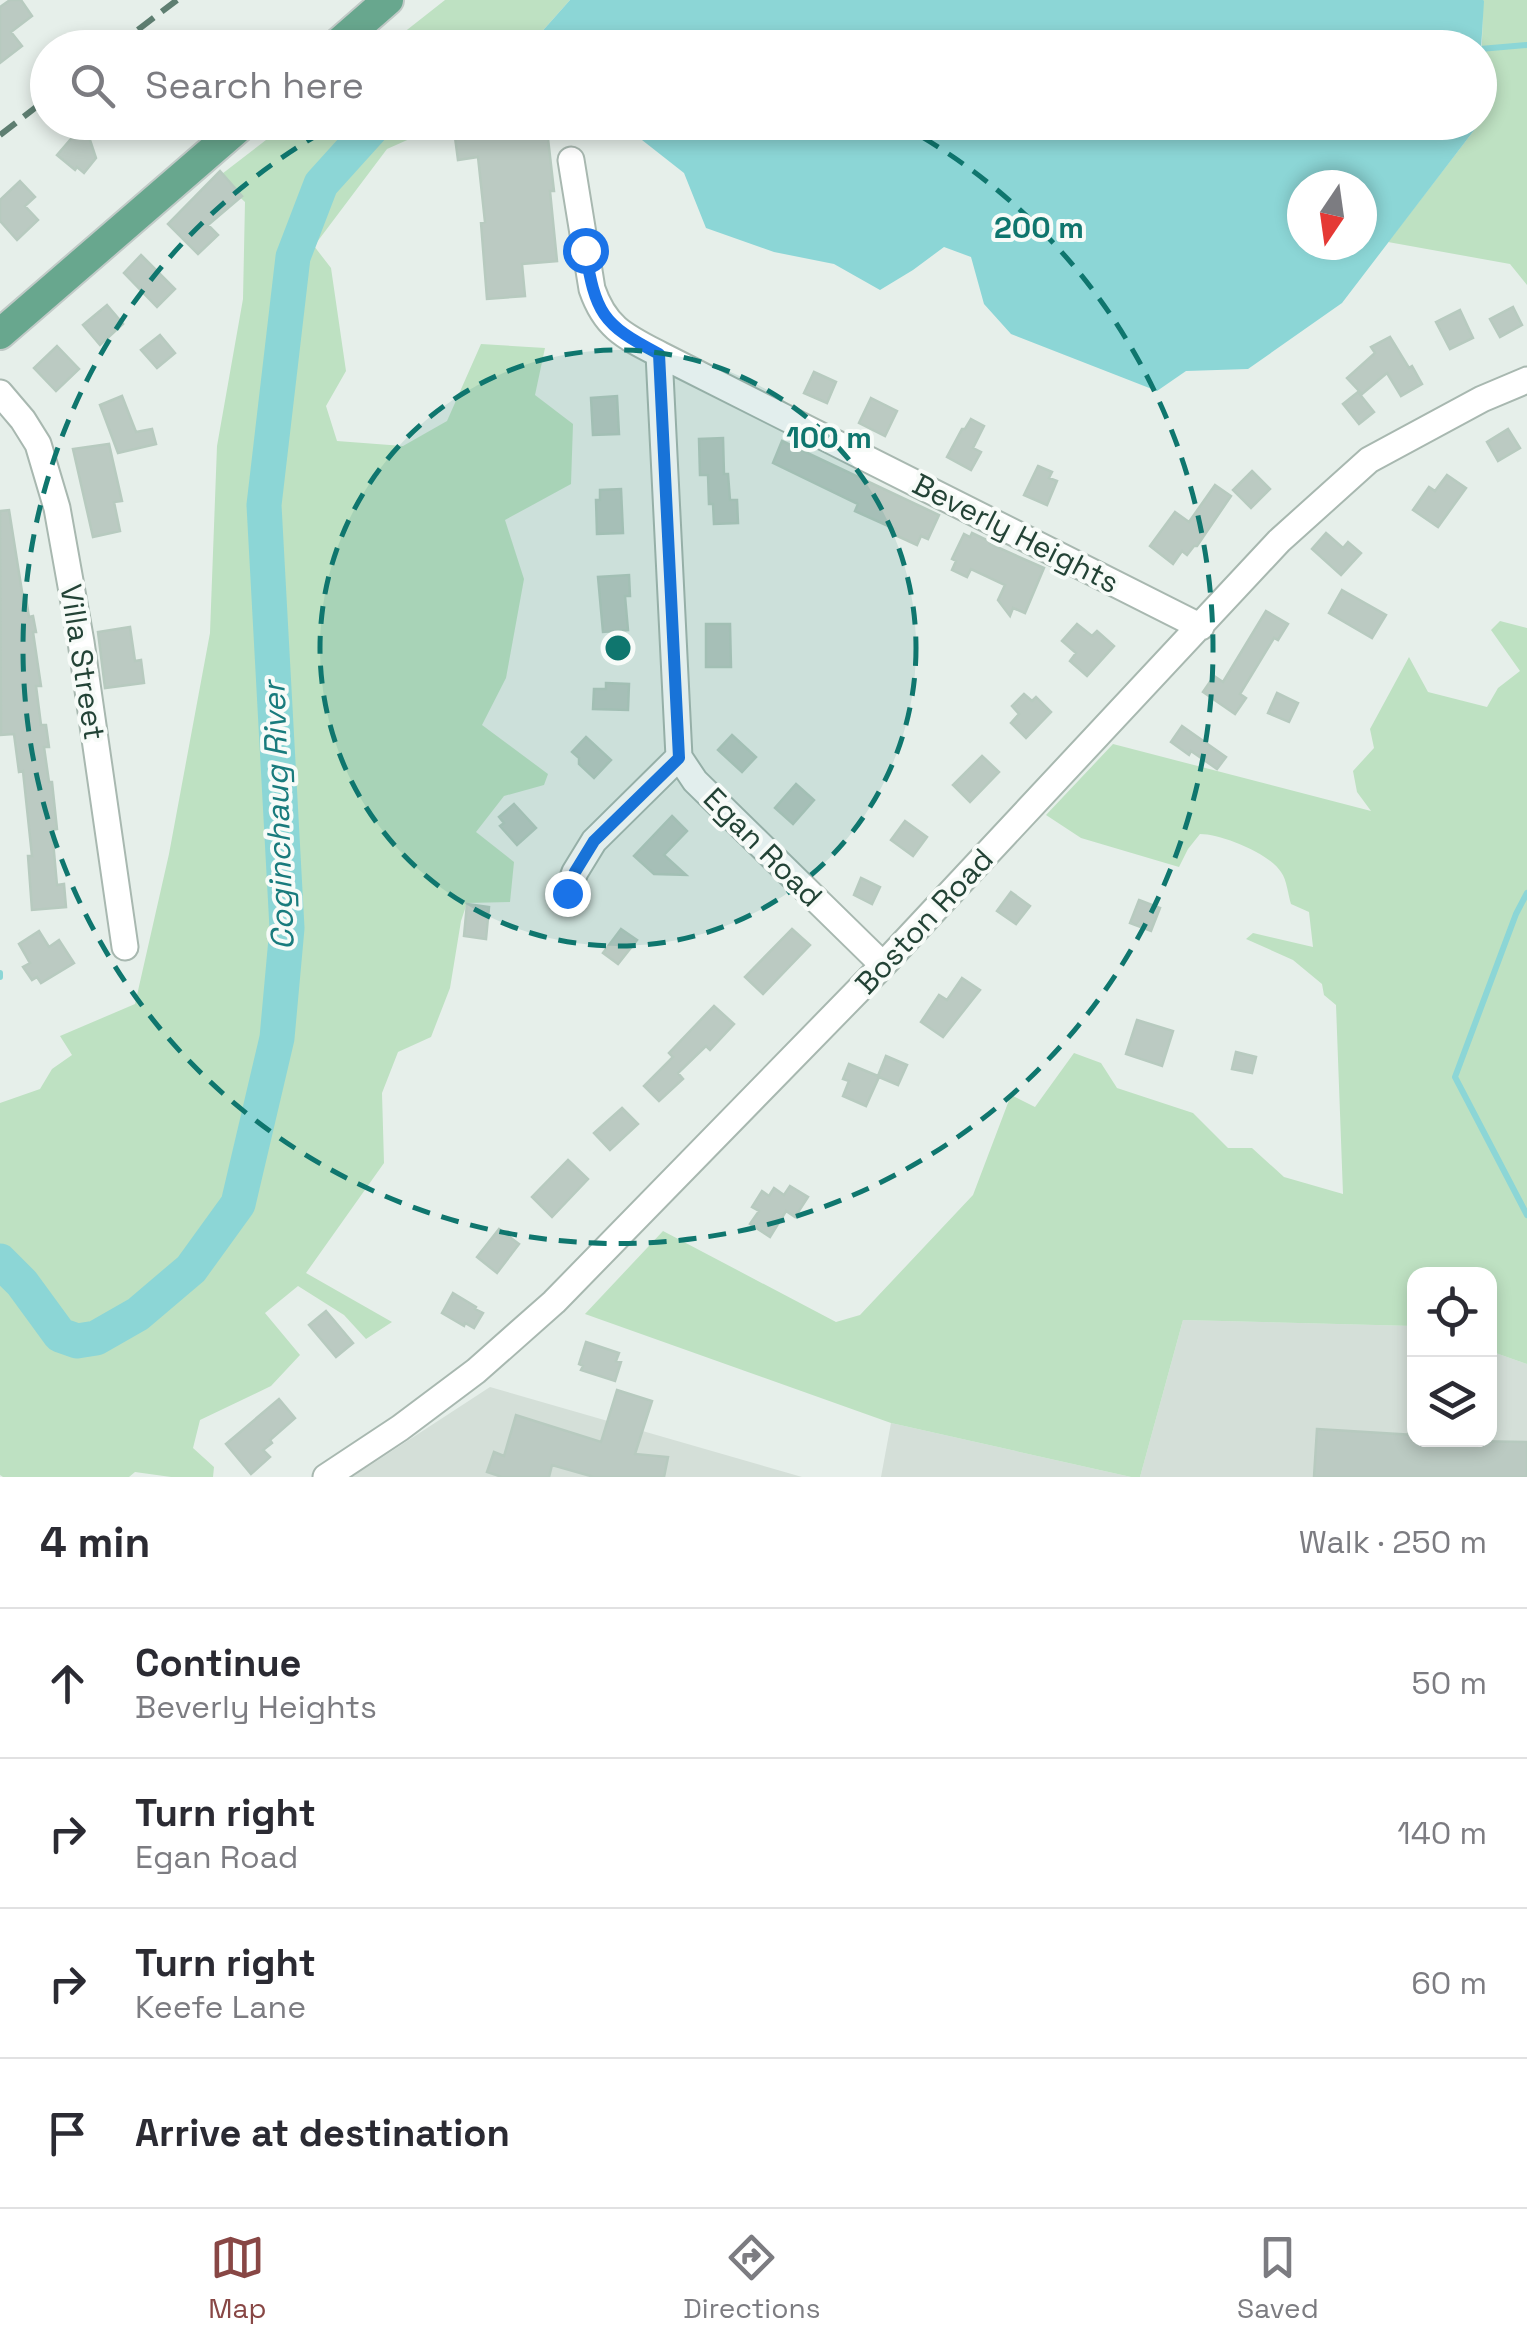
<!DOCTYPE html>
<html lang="en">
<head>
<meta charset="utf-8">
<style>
	body { margin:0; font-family:"Space Grotesk",sans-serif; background:#f2f2f3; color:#2b2b33 }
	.controls { position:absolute; right:30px; bottom:30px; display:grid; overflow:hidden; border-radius:20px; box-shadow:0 5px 15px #0003 }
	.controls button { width:90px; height:90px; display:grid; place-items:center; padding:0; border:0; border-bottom:2px solid #e1e1e2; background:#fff; color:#2b2b33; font:50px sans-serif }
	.compass { position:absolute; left:1287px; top:170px; width:90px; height:90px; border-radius:50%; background:#fff; box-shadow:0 5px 15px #0003; rotate:193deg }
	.stop { position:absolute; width:30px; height:30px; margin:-22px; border:8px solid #1a73e8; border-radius:50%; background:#fff }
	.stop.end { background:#1a73e8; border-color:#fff; box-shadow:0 2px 10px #0008 }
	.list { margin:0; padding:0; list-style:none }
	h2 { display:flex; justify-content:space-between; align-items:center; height:130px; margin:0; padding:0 40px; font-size:42px }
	h2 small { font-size:32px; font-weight:400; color:#7c7c81 }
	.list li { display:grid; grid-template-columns:65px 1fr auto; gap:30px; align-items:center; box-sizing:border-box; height:150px; padding:0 40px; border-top:2px solid #e1e1e2 }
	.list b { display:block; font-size:38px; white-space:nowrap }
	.list p { margin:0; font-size:32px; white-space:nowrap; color:#7c7c81 }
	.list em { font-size:32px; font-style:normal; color:#7c7c81 }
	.icon { flex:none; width:55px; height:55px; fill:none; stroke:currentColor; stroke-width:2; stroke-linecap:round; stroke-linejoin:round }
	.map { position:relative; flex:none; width:1527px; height:1477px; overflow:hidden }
	.search { position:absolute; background:#fff; box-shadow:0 5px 15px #0003; left:30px; right:30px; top:30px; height:110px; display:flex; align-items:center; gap:25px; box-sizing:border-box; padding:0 35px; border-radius:55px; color:#7c7c81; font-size:38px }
	.sheet { height:730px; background:#fff }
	nav { display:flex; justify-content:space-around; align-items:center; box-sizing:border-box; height:140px; border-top:2px solid #e1e1e2; background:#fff; font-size:28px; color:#7c7c81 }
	nav a { display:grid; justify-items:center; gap:5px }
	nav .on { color:#884745 }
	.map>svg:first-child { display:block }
	.built { fill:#d4dfd8 }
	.green { fill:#bee1c2 }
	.water { fill:#8cd6d6; fill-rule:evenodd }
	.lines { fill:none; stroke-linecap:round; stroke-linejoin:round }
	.stream { stroke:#8cd6d6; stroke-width:6 }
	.river { stroke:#8cd6d6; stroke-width:35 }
	.building { fill:#bbcac2; stroke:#b7cabf; stroke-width:2.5 }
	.minor-casing { stroke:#a8b8b0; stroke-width:29 }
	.major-casing { stroke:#c1cac7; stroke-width:34 }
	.minor { stroke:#fff; stroke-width:25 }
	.major { stroke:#68a78e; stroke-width:30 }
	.rail { stroke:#5e7e71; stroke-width:6; stroke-dasharray:20 10; stroke-linecap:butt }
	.route { stroke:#1a73e8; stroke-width:12 }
	.ring { fill:none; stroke:#0f766e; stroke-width:5; stroke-dasharray:18 12 }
	.labels { text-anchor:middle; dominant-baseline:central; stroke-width:8; stroke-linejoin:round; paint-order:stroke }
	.street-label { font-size:30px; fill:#234336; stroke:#f7fbf8 }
	.water-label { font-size:32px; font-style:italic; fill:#197b7d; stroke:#f7fbf8 }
	.centre { fill:#0f766e; stroke:#f7fbf8; stroke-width:5 }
	.ring-label { font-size:30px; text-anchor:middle; font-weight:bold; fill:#0f766e; stroke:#f7fbf8; stroke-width:8; stroke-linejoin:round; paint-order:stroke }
</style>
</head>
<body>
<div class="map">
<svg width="1527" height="1477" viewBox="0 0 1527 1477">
	<rect width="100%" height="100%" fill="#e6efea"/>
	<!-- built -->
	<path class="built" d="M1183,1320l231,6v114h76v-89l37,13v113h-387z
		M490,1387l312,90h-450z
		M891,1423l240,54h-250z"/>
	<!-- green -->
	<path class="green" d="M445,0h125l-32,36 -19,11 -135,1z
		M1483,0h44v285l-17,-21 -122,-22 87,-113v-6l5,-1z
		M288,123h142l2,6 -45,20 -73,97 17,22 15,103 -20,35 11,35 66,5 44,-25 34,-77 64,4 -10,47 38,29 -2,60 -66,36 19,59 -18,99 -24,47 66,49 -4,11 -40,11 -28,36 38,30 -4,40 -43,1 -6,18 -11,67 -19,49 -33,15 -16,41 2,70 -78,110 86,49 -26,17 -22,-24 -46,-29 -33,27 35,42 -29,31 -71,34 -7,28 21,19 -1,10h-42l-36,-5 -6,5h-126l-3,-2v-372l40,-14 12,-20 20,-14 -12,-19 75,-32 34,-150 41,-221 7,-187 26,-147 2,-97 -27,-25z
		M1500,621l27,7v736l-37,-13v-77h-76v52l-231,-6 -43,157h-9l-240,-54 -306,-109 78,-83 173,91 24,-7 113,-120 38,-100 24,12 39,-54 27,10 16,25 76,25 35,35h24l32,29 59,17 -7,-189 -12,-10 -2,-11 -29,-24 -47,-21 7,-6 60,14 -4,-35 -18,-8c-3,-9 -4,-24 -10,-32 -12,-19 -60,-38 -81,-38l-12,15 -9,18 -98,-29 -35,-23 67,-71 258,67 -14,-19 -4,-21 21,-23 -4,-19 39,-72 19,35 59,15 11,-19 22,-17 -29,-41z"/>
	<!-- water -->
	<path class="water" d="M570,0h913l1,1 -4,64v-17l-961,-1 19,-11z
		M566,123l909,-1v7l-133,174 -94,66 -62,2 -29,20 -146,-57 -27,-30 -13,-47 -27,-10 -31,23 -33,20 -46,-26 -60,-12 -68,-24 -22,-55 -42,-33zM1362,185v60h-60v-60z"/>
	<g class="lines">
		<!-- stream -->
		<path class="stream" d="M1480,49l47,-4
			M1527,893l-11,21 -61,163 72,138
			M0,973v4"/>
		<!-- river -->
		<path class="river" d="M0,1261l22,22 38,52 17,6 19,-3 42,-24 53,-45 47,-65 39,-166 10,-110 -23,-423 29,-248 28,-73 56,-62"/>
	</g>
	<!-- building -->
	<path class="building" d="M10,0h11l11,16 -21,16 11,14 -22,17v-56z
		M453,122h22l2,16 70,-8 7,61h-4l7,70 -35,3 3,32 -38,3 -6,-76 4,-1 -7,-65 -20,3z
		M87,131l9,27 -12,15 -7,-6 -2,3 -18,-15 19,-22 6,5z
		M220,171l22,25 -34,29 10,10 -20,19 -30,-30z
		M20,181l15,16 -10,9 13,14 -21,20 -17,-19v-21z
		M141,255l34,34 -18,18 -33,-34z
		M107,305l16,19 -23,21 -17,-20z
		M1513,307l9,18 -22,12 -10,-18z
		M1460,310l13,28 -23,11 -14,-27z
		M160,335l15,18 -18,15 -16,-18z
		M1390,337l19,31 3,-2 10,18 -21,12 -14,-23 -25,21 -15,-16 28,-25 -4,-6z
		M57,346l22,23 -23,22 -22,-23z
		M814,372l22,10 -9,21 -23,-10z
		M1358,392l16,20 -15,12 -16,-20z
		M122,396l14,36 16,-3 4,15 -38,9 -18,-48z
		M617,396l2,38 -26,1 -2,-37z
		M871,398l26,13 -12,25 -26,-13z
		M971,419l13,7 -11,22 8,4 -10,18 -24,-13 15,-28h3z
		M1508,429l12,19 -22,13 -11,-19z
		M723,438l1,36h4l2,26h7l1,23 -24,1 -1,-20h-4l-1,-29h-8l-1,-36z
		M782,441l157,74 -11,24 -7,-3 -4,9 -24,-11 2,-5 -40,-18 3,-7 -85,-41z
		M109,444l13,57 -8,1 6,29 -27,6 -20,-88z
		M1038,466l14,6 -3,6 8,3 -10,24 -23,-10z
		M1252,471l18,18 -19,19 -18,-18z
		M1447,475l19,13 -28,39 -25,-17 16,-23 6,4z
		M1215,485l16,11 -34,50h-3l-7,9 -5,-4 -9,13 -23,-18 25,-34 14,10z
		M621,489l2,44 -26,1 -1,-34h4v-10z
		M9,510l14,88h3l3,19 4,-1 3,16h-3l8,54h-5l5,39h5l3,22h-5l5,35h3l5,47 -5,1 5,55 7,-1 2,23 -34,3 -4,-54h4l-9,-85 -4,1 -5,-38 -13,1 -1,-224z
		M972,533l19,9 -1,2 54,24 -19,45 -12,-5 -3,8 -12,-16 7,-15 -34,-16 -4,8 -15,-7 4,-9 -4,-2 12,-25 6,3z
		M1326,533l17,15 5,-6 13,11 -20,22 -29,-26z
		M629,575l1,21h-5l3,34 -25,2 -5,-55z
		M1342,590l44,25 -14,23 -43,-25z
		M1266,611l22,13 -10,16 -4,-2 -34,56 6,4 -11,16 -32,-22 11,-16 9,6z
		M706,624h24l1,43h-25z
		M1077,624l15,12 5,-5 17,15 -27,30 -17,-15 6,-8 -14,-12z
		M130,627l5,34 6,-1 3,23 -39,5 -7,-56z
		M606,683l23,1 -1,26 -35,-1 1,-20h12z
		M1277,693l21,10 -9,19 -21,-9z
		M1024,694l8,7 4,-4 15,15 -25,26 -15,-15 8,-9 -7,-8z
		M1182,726l44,31 -9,12 -26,-18 -2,4 -18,-13z
		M732,735l24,22 -14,15 -24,-22z
		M586,737l25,23 -17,18 -15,-14v-6l-7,-6z
		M982,756l17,16 -29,30 -17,-17z
		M796,784l18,16 -21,24 -18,-16z
		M514,804l22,24 -19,17 -17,-19 4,-3 -5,-6z
		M672,816l15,15 -23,24 22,20 -32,-1 -20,-18z
		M905,821l22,16 -14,19 -22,-16z
		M861,878l19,9 -8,17 -18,-9z
		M1011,892l19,14 -14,18 -19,-13z
		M1139,900l21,8 -9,23 -21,-8z
		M467,904l22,3 -3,32 -22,-3z
		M621,929l16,11 -19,24 -15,-11z
		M792,929l18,16 -47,49 -18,-17z
		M39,931l10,16 10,-7 15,23 -33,20 -4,-6 -5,3 -9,-13 7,-4 -11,-19z
		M962,978l18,12 -37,47 -22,-15 18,-27 8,5z
		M714,1006l20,18 -24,26 -4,-4 -28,27 5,6 -24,22 -15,-15 29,-29 -4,-4z
		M1137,1020l36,11 -11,35 -36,-12z
		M1236,1052l20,5 -4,16 -20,-4z
		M886,1056l21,9 -9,20 -19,-8 -13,29 -23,-10 6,-15 -6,-2 6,-15 29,12z
		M622,1108l16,16 -28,26 -16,-17z
		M568,1160l20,19 -36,38 -20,-20z
		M790,1186l18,11 -13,20 -9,-6 -16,26 -20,-13 9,-13 -7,-4 10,-16 7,5 5,-8 10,7z
		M499,1229l20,15 -22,29 -20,-16z
		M453,1293l23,14 -1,2 8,4 -9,15 -9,-5 -1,3 -22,-13z
		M326,1311l27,32 -17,14 -27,-32z
		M586,1342l33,11 -3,8 5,1 -6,19 -34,-11 2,-4 -4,-2z
		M617,1390l35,11 -17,53 33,3 -4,20h-70l-42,-12 -3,12h-47l-15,-5 7,-20 10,4 12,-41 85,27z
		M279,1399l16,19 -25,22 2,3 -9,7 7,7 -19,17 -25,-30z
		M1317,1429l97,6v5l113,2v35h-213z"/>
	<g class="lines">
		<defs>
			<path id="minor" d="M571,160l21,129c13,38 32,47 67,65l542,273
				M659,354l20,403 16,24 188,184
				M0,393l23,27 15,24 19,64 24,134 44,305
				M567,893l8,-21 19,-31 85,-84
				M326,1477l74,-49 76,-57 78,-69 329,-337 396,-424 90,-81 113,-61 45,-19"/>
			<path id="major" d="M333,48l55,-48
				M0,334l245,-212"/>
		</defs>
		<!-- minor casing -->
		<use href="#minor" class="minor-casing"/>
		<!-- major casing -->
		<use href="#major" class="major-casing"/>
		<!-- minor -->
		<use href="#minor" class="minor"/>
		<!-- major -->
		<use href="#major" class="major"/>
		<!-- rail -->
		<path class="rail" d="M114,48l63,-48
			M0,135l48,-37"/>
	</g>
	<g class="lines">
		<!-- route -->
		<path class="route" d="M567,893l8,-21 19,-31 85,-83 -20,-404c-58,-30 -63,-41 -74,-104"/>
	</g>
	<!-- distance rings -->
	<circle cx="618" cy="648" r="298" fill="#0f766e" fill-opacity=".12"/>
	<g class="ring">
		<circle cx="618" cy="648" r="298"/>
		<path d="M897 123A595 595 0 1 1 339 123"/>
	</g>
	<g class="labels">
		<!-- street labels -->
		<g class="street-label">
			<text transform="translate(1016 533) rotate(27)">Beverly Heights</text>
			<text transform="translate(83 662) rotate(81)">Villa Street</text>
			<text transform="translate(763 847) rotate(45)">Egan Road</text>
			<text transform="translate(924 921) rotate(-47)">Boston Road</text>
		</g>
		<!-- water labels -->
		<g class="water-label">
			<text transform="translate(278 816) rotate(-92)">Coginchaug River</text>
		</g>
	</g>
	<circle cx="618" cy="648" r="15" class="centre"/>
	<g class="ring-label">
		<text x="1039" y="238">200 m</text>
		<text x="829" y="448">100 m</text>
	</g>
</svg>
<div class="controls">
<button><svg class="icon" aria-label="locate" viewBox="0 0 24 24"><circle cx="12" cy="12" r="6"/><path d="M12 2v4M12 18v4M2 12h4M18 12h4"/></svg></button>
<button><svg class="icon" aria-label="layers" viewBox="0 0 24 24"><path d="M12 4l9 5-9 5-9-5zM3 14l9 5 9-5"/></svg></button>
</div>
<svg class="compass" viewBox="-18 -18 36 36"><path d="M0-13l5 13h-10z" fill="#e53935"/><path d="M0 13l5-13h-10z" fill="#7c7c81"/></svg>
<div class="stop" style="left:585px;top:250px"></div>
<div class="stop end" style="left:567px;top:893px"></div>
<div class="search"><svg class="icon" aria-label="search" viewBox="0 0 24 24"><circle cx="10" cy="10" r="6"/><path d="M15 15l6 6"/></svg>Search here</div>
</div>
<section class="sheet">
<h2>4 min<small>Walk · 250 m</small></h2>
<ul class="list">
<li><svg class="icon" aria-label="ahead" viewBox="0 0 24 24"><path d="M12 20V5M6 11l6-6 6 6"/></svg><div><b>Continue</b><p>Beverly Heights</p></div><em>50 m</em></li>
<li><svg class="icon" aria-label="right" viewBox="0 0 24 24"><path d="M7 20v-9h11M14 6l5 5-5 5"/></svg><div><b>Turn right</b><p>Egan Road</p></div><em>140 m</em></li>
<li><svg class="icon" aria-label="right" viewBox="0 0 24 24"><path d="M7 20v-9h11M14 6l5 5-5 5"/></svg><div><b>Turn right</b><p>Keefe Lane</p></div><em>60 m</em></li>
<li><svg class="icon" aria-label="arrive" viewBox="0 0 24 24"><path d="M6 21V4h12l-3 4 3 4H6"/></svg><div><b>Arrive at destination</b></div></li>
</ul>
</section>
<nav>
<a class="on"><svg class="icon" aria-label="map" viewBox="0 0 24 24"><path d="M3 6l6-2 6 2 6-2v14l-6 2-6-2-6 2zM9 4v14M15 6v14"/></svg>Map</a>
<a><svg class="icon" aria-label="directions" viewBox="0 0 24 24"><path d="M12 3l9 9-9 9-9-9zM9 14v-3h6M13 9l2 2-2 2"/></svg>Directions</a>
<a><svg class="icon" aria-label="saved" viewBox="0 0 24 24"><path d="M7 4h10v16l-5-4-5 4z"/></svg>Saved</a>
</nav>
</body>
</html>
